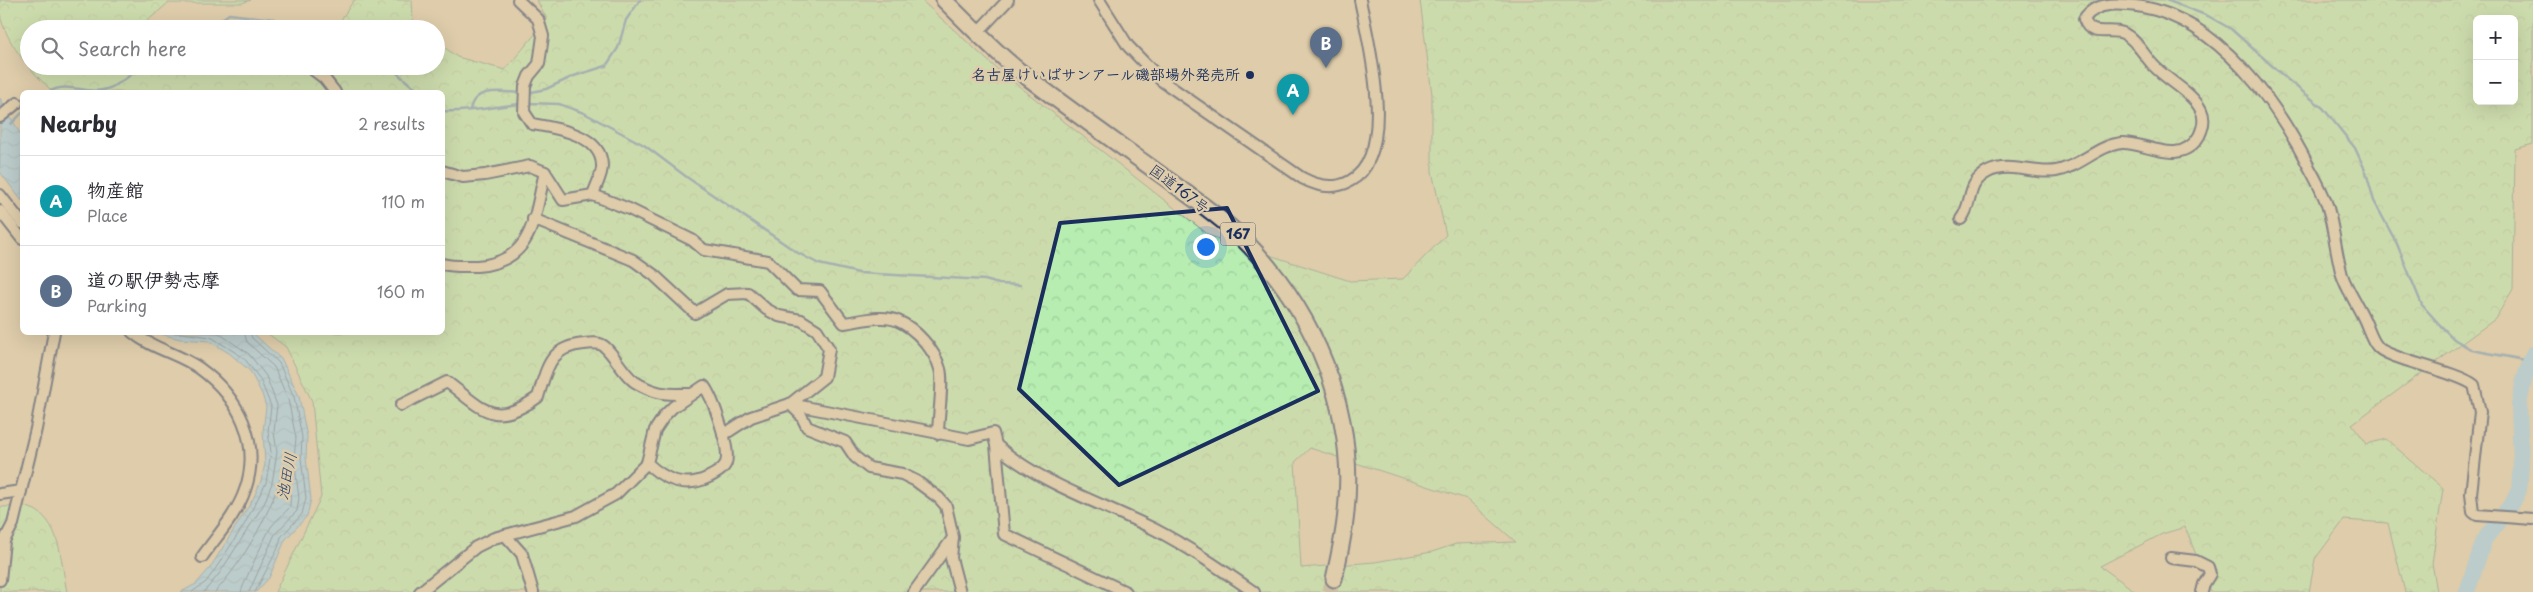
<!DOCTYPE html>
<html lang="en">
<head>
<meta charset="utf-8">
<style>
	body { margin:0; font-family:"Playpen Sans","Klee One",sans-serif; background:#f2f2f3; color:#2b2b33 }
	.controls { position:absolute; right:15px; top:15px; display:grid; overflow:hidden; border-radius:8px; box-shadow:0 5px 20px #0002 }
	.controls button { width:45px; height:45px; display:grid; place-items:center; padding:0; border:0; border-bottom:1px solid #e1e1e2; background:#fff; color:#2b2b33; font:25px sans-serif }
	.you { position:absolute; left:1205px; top:246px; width:18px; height:18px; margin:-12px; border:4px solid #fff; border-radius:50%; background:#1a73e8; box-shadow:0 0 0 8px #1a73e833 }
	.badge { display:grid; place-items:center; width:32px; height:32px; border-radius:50%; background:#ea580c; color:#fff; font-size:16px; font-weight:700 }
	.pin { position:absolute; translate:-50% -41px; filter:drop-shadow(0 1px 2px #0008) }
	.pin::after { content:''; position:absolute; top:26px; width:18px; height:15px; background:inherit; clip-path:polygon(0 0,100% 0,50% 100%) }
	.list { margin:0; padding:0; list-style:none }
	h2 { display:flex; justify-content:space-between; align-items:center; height:65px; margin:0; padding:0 20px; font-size:21px }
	h2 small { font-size:16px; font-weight:400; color:#7c7c81 }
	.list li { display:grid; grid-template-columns:32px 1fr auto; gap:15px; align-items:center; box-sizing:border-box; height:90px; padding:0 20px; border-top:1px solid #e1e1e2 }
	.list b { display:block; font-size:19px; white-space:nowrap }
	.list p { margin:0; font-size:16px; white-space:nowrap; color:#7c7c81 }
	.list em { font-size:16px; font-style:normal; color:#7c7c81 }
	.icon { flex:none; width:28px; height:28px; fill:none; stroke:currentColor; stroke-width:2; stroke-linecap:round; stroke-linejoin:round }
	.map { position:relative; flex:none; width:2533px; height:592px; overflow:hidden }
	.search { position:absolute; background:#fff; box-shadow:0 5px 20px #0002; left:20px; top:20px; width:425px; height:55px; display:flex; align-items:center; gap:12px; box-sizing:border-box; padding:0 18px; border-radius:28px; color:#7c7c81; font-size:19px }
	.panel { position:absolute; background:#fff; box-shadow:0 5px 20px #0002; left:20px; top:90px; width:425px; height:245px; border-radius:8px }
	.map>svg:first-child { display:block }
</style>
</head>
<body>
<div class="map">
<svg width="2533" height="592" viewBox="0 0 2533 592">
	<defs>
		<pattern id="forest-crowns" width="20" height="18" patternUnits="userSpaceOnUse" patternTransform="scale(1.25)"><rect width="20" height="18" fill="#b7edb0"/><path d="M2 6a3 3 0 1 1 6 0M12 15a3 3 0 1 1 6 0" fill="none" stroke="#9dcc9a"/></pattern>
		<pattern id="water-waves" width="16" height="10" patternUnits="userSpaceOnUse" patternTransform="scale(1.25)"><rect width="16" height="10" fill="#92cdf2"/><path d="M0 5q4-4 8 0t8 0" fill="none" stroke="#7db0d2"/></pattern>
	</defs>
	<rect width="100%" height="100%" fill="#deccaa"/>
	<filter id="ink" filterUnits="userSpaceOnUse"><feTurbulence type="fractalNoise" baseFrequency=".02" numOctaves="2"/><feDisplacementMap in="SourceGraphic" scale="10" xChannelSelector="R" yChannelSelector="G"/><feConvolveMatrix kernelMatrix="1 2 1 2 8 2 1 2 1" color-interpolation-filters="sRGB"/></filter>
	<g filter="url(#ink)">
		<g fill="url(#forest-crowns)" stroke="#698e87" fill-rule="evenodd">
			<path d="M0 0H251L242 3H168L138 29H29V66H436V41L457 57 505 70 547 20 537 0H921L997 69 1210 236 1350 281 1403 279 1446 235 1432 171V94L1420 0H2533V144L2515 149 2513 289 2495 319 2352 424 2367 444 2386 439 2443 488 2432 563 2437 592H2405L2388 523 2344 520 2315 559 2309 592H2211L2185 527 2162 534 2100 566 2136 592H275L321 497 312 401 286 347 267 333 442 332V92H53C32 72 10 48 1 19 0 14 0 6 0 0ZM2477 19H2514V101H2477ZM1310 448 1467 499 1516 542 1456 544 1432 552 1375 562 1301 568 1295 462Z"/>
			<polygon points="354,0 412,0 413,23 420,29 335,29"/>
			<path d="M0 507C11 507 25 505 35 510 62 525 61 566 67 592H0Z"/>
		</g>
		<g fill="url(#water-waves)" stroke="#628eb7">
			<polygon points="0,98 22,137 22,201 0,172"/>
			<polygon points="157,333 253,333 282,360 299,396 307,437 306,458 311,499 307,516 285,540 269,578 256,592 181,592 196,584 210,568 253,499 261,481 265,464 263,431 266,407 262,394 250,371 229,353 209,341 180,339"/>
		</g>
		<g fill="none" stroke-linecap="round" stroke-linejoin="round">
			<g stroke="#4b6e99" stroke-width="1">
				<polyline points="174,332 211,337 244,358 260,379 271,406 268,432 271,452 266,483 244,525 214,571 206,582 192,592"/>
				<polyline points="244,332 247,342 274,367 288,399 296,438 294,459 299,498 297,511 275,534 249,592"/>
				<polyline points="250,332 252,338 279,363 294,397 302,437 301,458 306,498 302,514 281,537 278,548 255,592"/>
				<polyline points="204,592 219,574 264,504 272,483 277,452 274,432 277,405 266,376 249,354 217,332"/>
				<path d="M215 592C243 562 275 507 283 467L286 465 291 481 290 507C284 514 277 519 271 527 267 533 242 586 241 592"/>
			</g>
			<g stroke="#628eb7" stroke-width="2.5">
				<polyline points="2166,0 2208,16 2231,29 2288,80 2323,108 2355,148 2366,172 2374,201 2397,244 2422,305 2440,325 2454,339 2472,350 2530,361"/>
				<polyline points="207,29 229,14 274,19 292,29"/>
				<polyline points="389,66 419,92"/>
				<path d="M49 92C68 80 87 96 107 89 119 85 132 73 144 66"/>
				<polyline points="527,93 546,89 574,76 606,66 618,48 626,20 640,0"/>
				<polyline points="527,103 559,104 584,113 644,145 688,178 798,253 819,264 859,273 985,280 999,284 1020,285"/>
				<path d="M470 110C474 86 503 92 521 93"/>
				<path d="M442 111C469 113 495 106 522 104"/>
				<polyline points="11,124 22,113"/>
			</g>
			<polyline stroke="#92cdf2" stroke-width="16" points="2467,592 2484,540 2513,502 2519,490 2521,465 2519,405 2524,380 2533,354"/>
			<polyline stroke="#b7ad9b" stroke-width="15" stroke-dasharray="15 8" stroke-linecap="butt" points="1329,592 1334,579"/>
			<g stroke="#1b2f5e" stroke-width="14">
				<g id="minor">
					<path d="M518 0 538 19 543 36 539 64 529 76 525 86 524 112 532 124C555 128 601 134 602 165 603 174 595 187 593 195"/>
					<path d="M1099 0 1128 46 1162 81 1302 178C1317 186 1334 190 1350 181 1398 155 1369 44 1360 0"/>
					<polyline points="275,29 275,26"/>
					<polyline points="977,33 1008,0"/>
					<polyline points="308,66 324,78 335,92"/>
					<polyline points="0,117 17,103"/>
					<path d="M442 171 463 177 485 175 530 166 545 172 563 200 593 195 629 209 692 240 704 250 768 261 797 290 820 291 844 323C860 321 883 314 898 321 915 328 935 350 940 369 944 382 938 418 938 434"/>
					<polyline points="0,195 22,223"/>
					<polyline points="0,211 22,239"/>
					<polyline points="533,219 633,260 654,275 695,313 727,294 748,293 766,309 779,316 801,320 817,330 829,349 824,377 790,404 751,417 723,435"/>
					<path d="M1961 219C1974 202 1965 184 1988 172 2008 161 2035 175 2056 171 2080 167 2098 145 2122 143 2146 142 2180 168 2199 136 2203 128 2205 118 2201 110 2192 92 2168 81 2154 66 2144 56 2137 40 2123 33 2108 27 2091 39 2084 19 2096 0 2123 4 2143 7 2219 21 2277 103 2309 167 2316 180 2324 194 2328 208 2334 230 2336 253 2342 275 2347 290 2357 304 2364 319 2368 327 2371 339 2377 346 2385 359 2454 370 2474 385L2480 412 2471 494 2473 512 2477 515 2533 519"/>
					<path d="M442 264C454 267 466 266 477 266 534 262 534 217 545 172"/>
					<path d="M132 332C152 349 178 353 199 368 238 396 262 442 245 490 237 514 217 536 202 557"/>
					<polyline points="790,404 969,439 993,433 996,445 1004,534 1126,592"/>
					<polyline points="790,404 801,415 807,427 845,442 855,457 869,468 902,474 916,481 939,498 946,506 953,537 951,558 960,592"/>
					<path d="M401 405 447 382C483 409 494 429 538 397 547 368 549 347 584 344 591 343 600 342 605 347 616 357 623 374 635 382 656 395 667 394 690 394"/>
					<path d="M996 445C1040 484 1102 503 1154 529 1189 547 1222 570 1254 592"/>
					<polyline points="0,494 21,491"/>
					<polyline points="505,535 522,554 533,592"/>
					<polyline points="2171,558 2196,561 2208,567 2210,574 2204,584 2202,592"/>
					<polyline points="0,580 4,541 13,524 36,429 54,332"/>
					<path d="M420 592 476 547 494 538 576 516 616 494 647 463 655 430 665 415 673 407 704 386C713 398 731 449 726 463 723 470 715 474 709 477 685 489 665 480 647 463"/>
					<polyline points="914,592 953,538"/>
				</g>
			</g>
			<g stroke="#1b2f5e" stroke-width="19">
				<path id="highway" d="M944 0C968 24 992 49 1018 70 1068 109 1120 145 1171 182 1195 200 1221 217 1242 238 1314 309 1357 411 1346 512 1344 535 1339 557 1334 579"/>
			</g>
			<use href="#minor" stroke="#deccaa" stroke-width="10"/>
			<use href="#highway" stroke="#deccaa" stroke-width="15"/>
		</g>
	</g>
	<path d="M0 0H2533V592H0ZM1227 208 1318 391 1119 485 1019 389 1060 223Z" fill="#deccaa" fill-opacity=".55" fill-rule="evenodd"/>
	<path fill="none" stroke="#1b2f5e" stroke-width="4" stroke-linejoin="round" d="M1227 208 1318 391 1119 485 1019 389 1060 223Z"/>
	<circle fill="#1b2f5e" stroke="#deccaa" stroke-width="2" cx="1250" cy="75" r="5"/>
	<g text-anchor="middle" stroke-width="5" stroke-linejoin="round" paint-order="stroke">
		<rect fill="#deccaa" stroke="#565e75" stroke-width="1" x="1220.5" y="222.5" width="35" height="23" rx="4"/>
		<g font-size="14" font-weight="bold" fill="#1b2f5e">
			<text x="1238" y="239">167</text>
		</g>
		<g font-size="15" font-weight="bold" fill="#1b2f5e" stroke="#deccaa" text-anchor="end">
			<text x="1240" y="80">名古屋けいばサンアール磯部場外発売所</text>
		</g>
		<g font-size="15" fill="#1b2f5e" stroke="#deccaa">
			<text transform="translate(1179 189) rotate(37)" y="5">国道167号</text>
		</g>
		<g font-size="16" font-style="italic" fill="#273f6d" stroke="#deccaa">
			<text transform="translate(286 476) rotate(-79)" y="6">池田川</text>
		</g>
	</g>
</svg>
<div class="controls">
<button>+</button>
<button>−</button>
</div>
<div class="you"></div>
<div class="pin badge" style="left:1293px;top:115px;background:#0f9aa8">A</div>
<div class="pin badge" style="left:1326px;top:68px;background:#5c6f8a">B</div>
<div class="search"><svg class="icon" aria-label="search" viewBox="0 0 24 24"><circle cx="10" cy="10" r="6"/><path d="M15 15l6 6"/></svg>Search here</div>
<section class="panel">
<h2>Nearby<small>2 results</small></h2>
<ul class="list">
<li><span class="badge" style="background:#0f9aa8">A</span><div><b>物産館</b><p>Place</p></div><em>110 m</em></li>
<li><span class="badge" style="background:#5c6f8a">B</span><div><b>道の駅伊勢志摩</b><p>Parking</p></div><em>160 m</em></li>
</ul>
</section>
</div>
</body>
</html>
